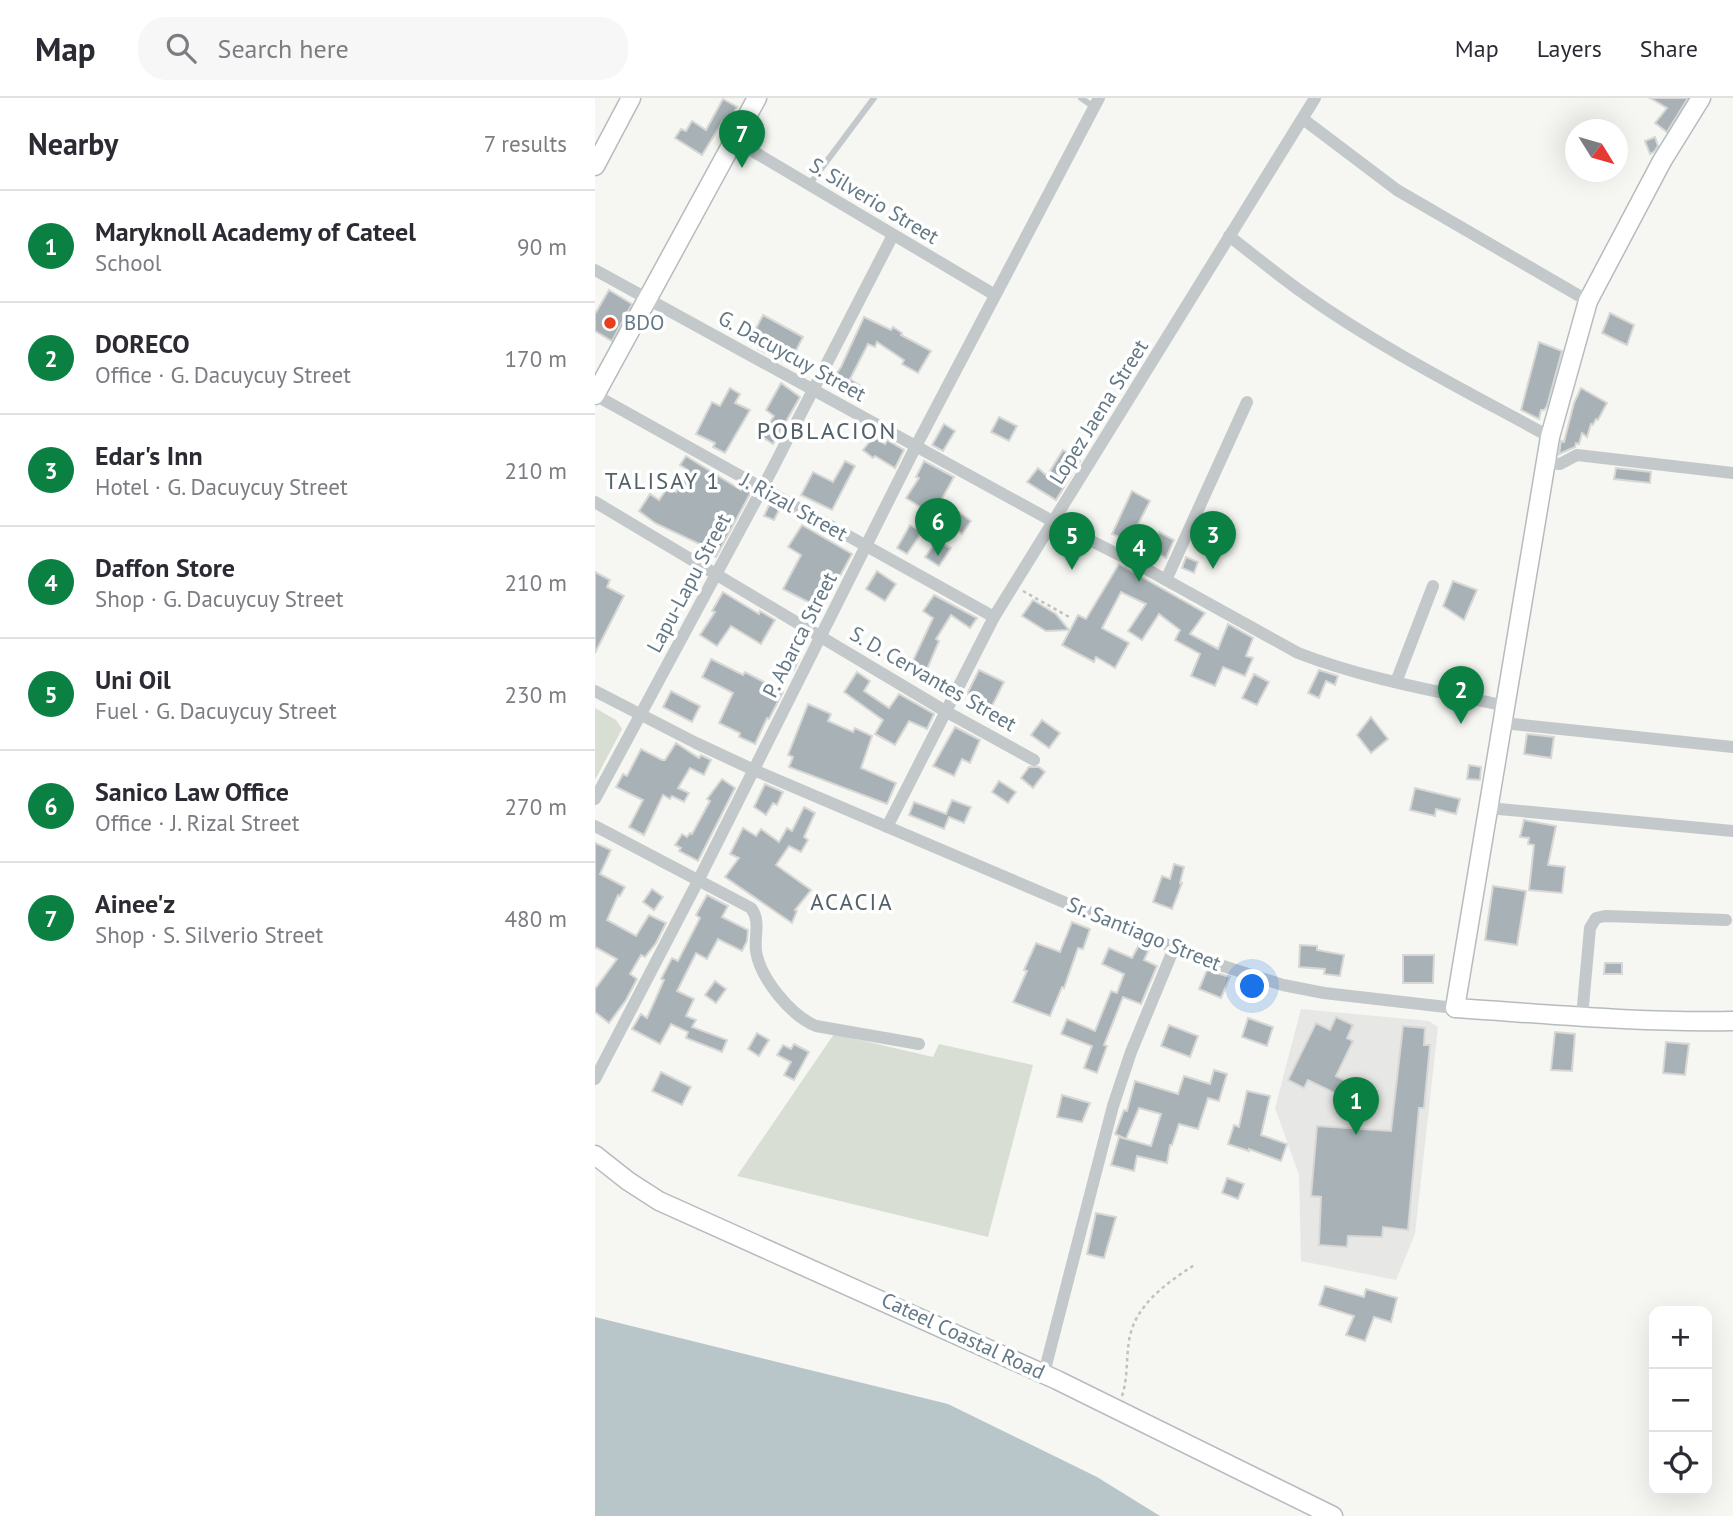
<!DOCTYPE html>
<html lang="en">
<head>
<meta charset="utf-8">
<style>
	body { margin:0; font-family:"PT Sans",sans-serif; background:#f7f7f7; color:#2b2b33 }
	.controls { position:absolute; right:21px; bottom:21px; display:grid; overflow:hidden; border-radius:14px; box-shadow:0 7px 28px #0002 }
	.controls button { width:63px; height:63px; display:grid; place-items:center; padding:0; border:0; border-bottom:2px solid #e1e1e2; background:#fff; color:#2b2b33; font:35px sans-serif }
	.compass { position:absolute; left:970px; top:21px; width:63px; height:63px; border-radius:50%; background:#fff; box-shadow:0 7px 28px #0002; rotate:127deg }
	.you { position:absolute; left:658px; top:889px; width:24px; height:24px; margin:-18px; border:5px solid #fff; border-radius:50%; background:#1a73e8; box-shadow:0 0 0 10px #1a73e833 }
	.badge { display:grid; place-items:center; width:46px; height:46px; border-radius:50%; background:#0b8043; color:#fff; font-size:23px; font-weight:700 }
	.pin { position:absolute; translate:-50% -58px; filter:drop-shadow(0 2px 4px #0008) }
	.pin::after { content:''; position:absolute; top:37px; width:24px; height:21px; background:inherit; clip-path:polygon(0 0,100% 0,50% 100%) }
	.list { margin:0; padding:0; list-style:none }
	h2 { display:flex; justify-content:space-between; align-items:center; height:91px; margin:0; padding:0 28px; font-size:30px }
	h2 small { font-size:23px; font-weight:400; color:#7c7c81 }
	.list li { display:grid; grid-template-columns:46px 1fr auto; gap:21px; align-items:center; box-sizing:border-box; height:112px; padding:0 28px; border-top:2px solid #e1e1e2 }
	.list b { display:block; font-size:26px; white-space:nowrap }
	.list p { margin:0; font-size:23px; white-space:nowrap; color:#7c7c81 }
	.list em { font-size:23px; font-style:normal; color:#7c7c81 }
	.icon { flex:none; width:38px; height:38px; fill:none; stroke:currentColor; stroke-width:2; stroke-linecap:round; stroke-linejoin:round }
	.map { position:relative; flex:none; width:1138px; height:1418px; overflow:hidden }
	header { display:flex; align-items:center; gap:42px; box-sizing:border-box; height:98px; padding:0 35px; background:#fff; border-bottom:2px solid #e1e1e2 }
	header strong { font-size:33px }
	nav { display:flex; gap:38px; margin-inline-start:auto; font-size:24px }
	.search { width:490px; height:63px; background:#f7f7f7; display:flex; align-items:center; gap:18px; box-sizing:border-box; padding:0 24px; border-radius:28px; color:#7c7c81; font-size:26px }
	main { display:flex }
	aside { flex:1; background:#fff }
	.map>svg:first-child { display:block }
</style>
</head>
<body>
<header>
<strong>Map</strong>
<div class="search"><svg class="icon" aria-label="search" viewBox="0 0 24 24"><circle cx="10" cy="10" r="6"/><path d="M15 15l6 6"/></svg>Search here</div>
<nav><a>Map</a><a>Layers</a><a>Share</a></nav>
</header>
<main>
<aside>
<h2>Nearby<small>7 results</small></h2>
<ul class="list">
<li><span class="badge">1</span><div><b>Maryknoll Academy of Cateel</b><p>School</p></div><em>90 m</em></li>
<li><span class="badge">2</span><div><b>DORECO</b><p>Office · G. Dacuycuy Street</p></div><em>170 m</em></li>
<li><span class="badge">3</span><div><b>Edar's Inn</b><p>Hotel · G. Dacuycuy Street</p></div><em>210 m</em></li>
<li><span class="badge">4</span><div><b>Daffon Store</b><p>Shop · G. Dacuycuy Street</p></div><em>210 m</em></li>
<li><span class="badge">5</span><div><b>Uni Oil</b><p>Fuel · G. Dacuycuy Street</p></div><em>230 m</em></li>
<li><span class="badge">6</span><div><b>Sanico Law Office</b><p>Office · J. Rizal Street</p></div><em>270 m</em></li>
<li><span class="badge">7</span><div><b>Ainee'z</b><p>Shop · S. Silverio Street</p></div><em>480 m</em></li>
</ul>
</aside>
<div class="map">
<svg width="1138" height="1418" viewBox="0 0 1138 1418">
	<rect width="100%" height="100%" fill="#f6f6f2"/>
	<polygon fill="#e7e7e6" points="706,911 834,923 843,929 820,1136 801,1182 706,1163 704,1077 680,1010"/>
	<g fill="#d8ded3">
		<polygon points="0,610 21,622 27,631 0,682"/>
		<polygon points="239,936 338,959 344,946 438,967 393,1139 142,1078"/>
	</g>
	<polygon fill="#b8c6c9" points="0,1219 353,1306 502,1379 565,1418 0,1418"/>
	<g fill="#a8b2b6" stroke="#d7d7d5" stroke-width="2">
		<polygon points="1055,0 1093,0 1072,34 1060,25 1072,10"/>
		<polygon points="128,1 142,9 133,25 128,23 107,57 80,40 86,31 91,33 97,23 111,32"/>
		<polygon points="1060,39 1063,48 1059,54 1055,56 1050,43"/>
		<polygon points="14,192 37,206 17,243 0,233 0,216"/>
		<polygon points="1015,215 1039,227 1032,247 1007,235"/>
		<polygon points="168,217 208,239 194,266 163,251 165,247 155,242"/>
		<polygon points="269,219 296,232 298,229 307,235 306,237 336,253 323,275 307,266 309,262 282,244 280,249 273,246 255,281 266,288 257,301 234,286 246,269"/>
		<polygon points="944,244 967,253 952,308 949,312 946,312 944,321 926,312"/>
		<polygon points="186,285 205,299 178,346 166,338 179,318 171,312"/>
		<polygon points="135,290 145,296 140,305 155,312 130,355 118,349 120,345 101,336 117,304 125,308"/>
		<polygon points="986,290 1012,305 1003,322 1001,321 998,327 996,326 992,339 987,335 984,346 981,345 980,349 964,356 966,343 969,344 979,305"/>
		<polygon points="404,319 422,328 414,343 396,334"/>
		<polygon points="349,326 360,333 348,353 337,347"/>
		<polygon points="279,338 290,346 292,342 309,352 300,370 280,358 278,360 268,352"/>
		<polygon points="468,352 485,363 461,402 432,384 443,370 452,378"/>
		<polygon points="91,358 146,392 147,389 156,394 121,459 111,454 113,450 60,425 44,413 55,396 64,402 73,389 81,394 93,372 85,367"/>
		<polygon points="250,363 260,368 237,412 206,397 218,374 238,384"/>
		<polygon points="329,363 359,379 338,417 311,400 324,380 321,379"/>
		<polygon points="1021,370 1056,374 1055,385 1019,381"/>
		<polygon points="537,393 555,403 542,428 562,438 564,434 579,442 571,460 539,441 537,445 517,436"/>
		<polygon points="175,405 185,410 179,422 169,418"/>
		<polygon points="364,414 376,423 367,436 353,427"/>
		<polygon points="207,427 257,456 227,511 188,491 206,457 193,449"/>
		<polygon points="315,427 327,434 312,456 302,450"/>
		<polygon points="342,443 356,450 344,468 330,459"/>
		<polygon points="591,459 603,464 599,475 587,470"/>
		<polygon points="524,466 610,515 595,536 623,551 633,526 658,540 651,558 658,560 650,578 628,569 620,588 596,578 605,556 580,542 585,532 564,516 547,542 533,533 551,506 526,494 507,530 534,545 520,570 501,559 499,564 467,547 483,517 491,521"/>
		<polygon points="282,473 301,486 290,503 271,491"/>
		<polygon points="0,474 15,482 12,489 29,498 0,555"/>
		<polygon points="858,483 882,492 869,522 848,508"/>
		<polygon points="128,494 164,516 165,513 180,522 166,546 136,528 122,548 105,537 120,514 117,513"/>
		<polygon points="339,497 382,520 375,530 356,517 341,541 344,543 330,576 315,569 338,520 328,513"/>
		<polygon points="438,502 461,516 474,532 451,533 427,518"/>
		<polygon points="196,556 204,561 199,572 190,566"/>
		<polygon points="116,561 148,577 150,574 188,594 174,621 172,620 160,646 144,639 145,635 124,625 138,595 107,579"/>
		<polygon points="384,572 409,584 397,608 372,596"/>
		<polygon points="724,572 743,578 740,587 731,583 724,600 713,595"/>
		<polygon points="262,574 275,583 269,593 294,610 304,596 339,616 332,631 314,623 300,647 280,636 288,622 249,594"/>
		<polygon points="659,576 674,584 662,607 647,600"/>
		<polygon points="76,593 105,608 97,624 68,609"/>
		<polygon points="213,606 236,616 233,623 258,634 260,630 277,638 266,670 301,685 292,706 194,669 198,659 193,657"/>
		<polygon points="776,619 793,641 776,655 762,637"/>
		<polygon points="447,622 465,635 454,650 436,637"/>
		<polygon points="360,629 385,642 375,665 367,661 359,678 338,668"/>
		<polygon points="932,636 959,639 956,660 929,656"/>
		<polygon points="81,645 104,660 106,657 116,662 109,677 95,670 83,690 94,695 89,704 77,698 75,701 68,697 49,737 34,729 48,702 21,689 28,676 32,678 46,651 67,662 70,662"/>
		<polygon points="874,667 886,669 885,682 872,681"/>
		<polygon points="434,669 444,669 450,674 438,690 426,680"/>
		<polygon points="127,681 140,690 103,763 84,753 86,750 80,747 87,736 92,739 95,735 97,736 115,703 112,701"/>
		<polygon points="404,683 421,694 413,705 397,694"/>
		<polygon points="170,686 188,694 182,707 178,705 171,717 159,709"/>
		<polygon points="820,690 865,701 861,716 841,711 840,718 815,712"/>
		<polygon points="357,702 376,709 369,725 354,719 349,731 314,717 319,704 351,716"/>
		<polygon points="209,709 220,715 209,739 213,742 206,754 194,748 181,767 216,792 200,812 202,813 197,825 130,779 144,760 135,756 148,730 161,738 166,731 184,744 192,730 197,733"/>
		<polygon points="929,722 961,728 953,767 970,769 967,795 934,792 939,747 933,746 934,740 925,739"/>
		<polygon points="0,745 16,752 5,776 30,789 25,798 23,797 12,822 41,838 54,817 71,825 61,845 50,859 46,857 35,876 42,881 31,902 14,925 0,914 0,891 22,861 0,849"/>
		<polygon points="579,766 589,769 585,785 587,785 577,811 558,804 567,778 575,781"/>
		<polygon points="898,788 931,793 922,847 890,842"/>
		<polygon points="57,791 68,799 59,812 48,804"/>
		<polygon points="112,797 133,808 127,819 153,832 152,843 147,853 123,841 112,861 101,855 82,893 99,901 91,918 101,922 97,929 132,942 127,954 91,940 93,934 76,926 65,946 37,931 46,916 52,920 69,882 66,881 77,860 83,863 105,820 101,817"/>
		<polygon points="477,824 495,831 488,851 483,850 469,890 467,889 455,918 418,904 432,873 429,872 441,845 465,854"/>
		<polygon points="545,845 555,849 549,862 562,868 546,906 528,899 509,947 512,948 502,975 489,970 497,948 466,936 472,921 500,933 516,893 522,895 529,876 507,866 514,850 537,860"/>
		<polygon points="705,847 722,848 722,852 749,857 745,878 729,876 730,871 704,869"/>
		<polygon points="808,857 839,857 838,885 808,885"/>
		<polygon points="1010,865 1027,865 1027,876 1009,876"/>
		<polygon points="612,872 635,879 626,900 604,891"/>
		<polygon points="120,883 131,891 121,905 110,897"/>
		<polygon points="741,919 758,927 752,940 758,943 741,978 751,983 744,997 713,982 709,990 693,982 721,925 735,932"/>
		<polygon points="653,920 678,929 672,948 647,939"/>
		<polygon points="574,927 603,938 595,959 566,948"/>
		<polygon points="808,928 830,930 829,947 835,947 829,1010 824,1010 813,1132 788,1129 787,1139 753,1138 752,1149 724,1147 726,1099 716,1098 722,1028 796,1033"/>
		<polygon points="960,934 980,936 977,973 956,972"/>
		<polygon points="162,935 174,942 164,958 153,951"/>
		<polygon points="1071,944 1094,946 1090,977 1068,975"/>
		<polygon points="199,946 214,954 199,982 189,977 196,964 182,957 188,947 196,951"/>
		<polygon points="619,972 632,976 624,1003 613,1000 603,1031 584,1026 577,1047 575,1047 572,1065 542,1058 539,1073 516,1067 524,1039 556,1048 566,1016 544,1010 531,1041 520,1036 529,1012 532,1013 540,983 583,996 589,978 615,986"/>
		<polygon points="66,974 96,989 87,1007 57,993"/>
		<polygon points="652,993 675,998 666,1037 692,1046 686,1063 654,1051 654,1053 633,1046 639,1027 644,1029"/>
		<polygon points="467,997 495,1005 487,1024 462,1019"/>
		<polygon points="632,1080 649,1086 643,1101 627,1095"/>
		<polygon points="501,1115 521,1119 509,1160 492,1156"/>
		<polygon points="730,1188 769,1199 771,1191 802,1200 796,1224 779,1219 770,1243 751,1237 759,1218 724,1207"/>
	</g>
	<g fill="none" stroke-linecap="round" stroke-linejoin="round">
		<g stroke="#b5bcbf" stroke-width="21">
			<g id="secondary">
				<path d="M1106 0 1067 63 993 203 955 339 860 910C953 916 1045 925 1138 923"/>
				<polyline points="0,68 36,0"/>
				<polyline points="0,297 162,0"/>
				<polyline points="0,1057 33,1083 64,1103 462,1282 738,1418"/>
			</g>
		</g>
		<g stroke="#bfc1c3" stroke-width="2.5" stroke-dasharray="3.5 3.5" stroke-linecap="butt">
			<polyline points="428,493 476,520"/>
			<path d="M527 1298C533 1280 531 1261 534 1243 539 1207 573 1184 601 1166"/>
		</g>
		<g stroke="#c3c8ca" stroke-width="6">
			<polyline points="486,0 499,9"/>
			<polyline points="214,87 279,0"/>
		</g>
		<g stroke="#c3c8ca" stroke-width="12">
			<polyline points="708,21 802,92 993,203"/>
			<polyline points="139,42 400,197"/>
			<path d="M634 138C660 158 684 178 711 197 787 251 873 294 955 339"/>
			<path d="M0 172 459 424 544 467 703 555C770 581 841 593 911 608"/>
			<polyline points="0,297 399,519"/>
			<polyline points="951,365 965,366 982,357 1138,375"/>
			<polyline points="0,404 350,613 439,662"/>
			<polyline points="571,482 652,304"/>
			<polyline points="801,584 838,488"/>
			<polyline points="0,593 101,645 159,672 471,805 609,862 688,887 729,895 860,910"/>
			<polyline points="908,625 1138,649"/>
			<polyline points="0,701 167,391 298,137"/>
			<polyline points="893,710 1138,733"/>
			<path d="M0 728 156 810C166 823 159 838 161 853 165 880 196 918 221 928L324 946"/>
			<polyline points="292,729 399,519 720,0"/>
			<polyline points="987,919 995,830 1001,820 1010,818 1131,822"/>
			<polyline points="0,981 103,783 321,348 504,0"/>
			<polyline points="449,1275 518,1008 536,954 579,850"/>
		</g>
		<use href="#secondary" stroke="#fff" stroke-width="18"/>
	</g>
	<circle fill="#ea3d1e" stroke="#fff" stroke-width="2.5" cx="15" cy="225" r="7"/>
	<g text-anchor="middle" stroke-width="7" stroke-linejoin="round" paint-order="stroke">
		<g font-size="21" fill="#647985" stroke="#fff">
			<text transform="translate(279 103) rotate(31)" y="7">S. Silverio Street</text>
			<text transform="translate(197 258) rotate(29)" y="7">G. Dacuycuy Street</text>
			<text transform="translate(504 314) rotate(-58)" y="7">Lopez Jaena Street</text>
			<text transform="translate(199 409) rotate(29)" y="7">J. Rizal Street</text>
			<text transform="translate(94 485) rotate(-62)" y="7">Lapu-Lapu Street</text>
			<text transform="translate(205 537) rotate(-63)" y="7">P. Abarca Street</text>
			<text transform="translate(338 581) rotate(30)" y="7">S. D. Cervantes Street</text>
			<text transform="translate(549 836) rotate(22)" y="7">Sr. Santiago Street</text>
			<text transform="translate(368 1238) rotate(25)" y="7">Cateel Coastal Road</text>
		</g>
		<g font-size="21" fill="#647985" stroke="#fff" text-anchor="start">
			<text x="29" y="232">BDO</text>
		</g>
		<g font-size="23" letter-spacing="2" fill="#526169" stroke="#fff">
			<text x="68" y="391">TALISAY 1</text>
			<text x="257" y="812">ACACIA</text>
		</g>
		<g font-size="24" letter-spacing="2" fill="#526169" stroke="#fff">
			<text x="232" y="341">POBLACION</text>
		</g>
	</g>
</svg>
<div class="controls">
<button>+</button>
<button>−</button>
<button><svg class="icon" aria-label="locate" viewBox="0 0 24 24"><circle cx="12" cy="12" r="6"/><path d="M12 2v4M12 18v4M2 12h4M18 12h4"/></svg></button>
</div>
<svg class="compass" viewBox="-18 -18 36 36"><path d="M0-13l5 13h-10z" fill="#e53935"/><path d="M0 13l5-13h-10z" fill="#7c7c81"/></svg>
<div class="you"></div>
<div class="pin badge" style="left:761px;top:1037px">1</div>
<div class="pin badge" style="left:866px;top:626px">2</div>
<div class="pin badge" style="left:618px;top:471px">3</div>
<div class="pin badge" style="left:544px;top:484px">4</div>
<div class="pin badge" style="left:477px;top:472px">5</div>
<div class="pin badge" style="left:343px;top:458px">6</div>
<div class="pin badge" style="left:147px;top:70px">7</div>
</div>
</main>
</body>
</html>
